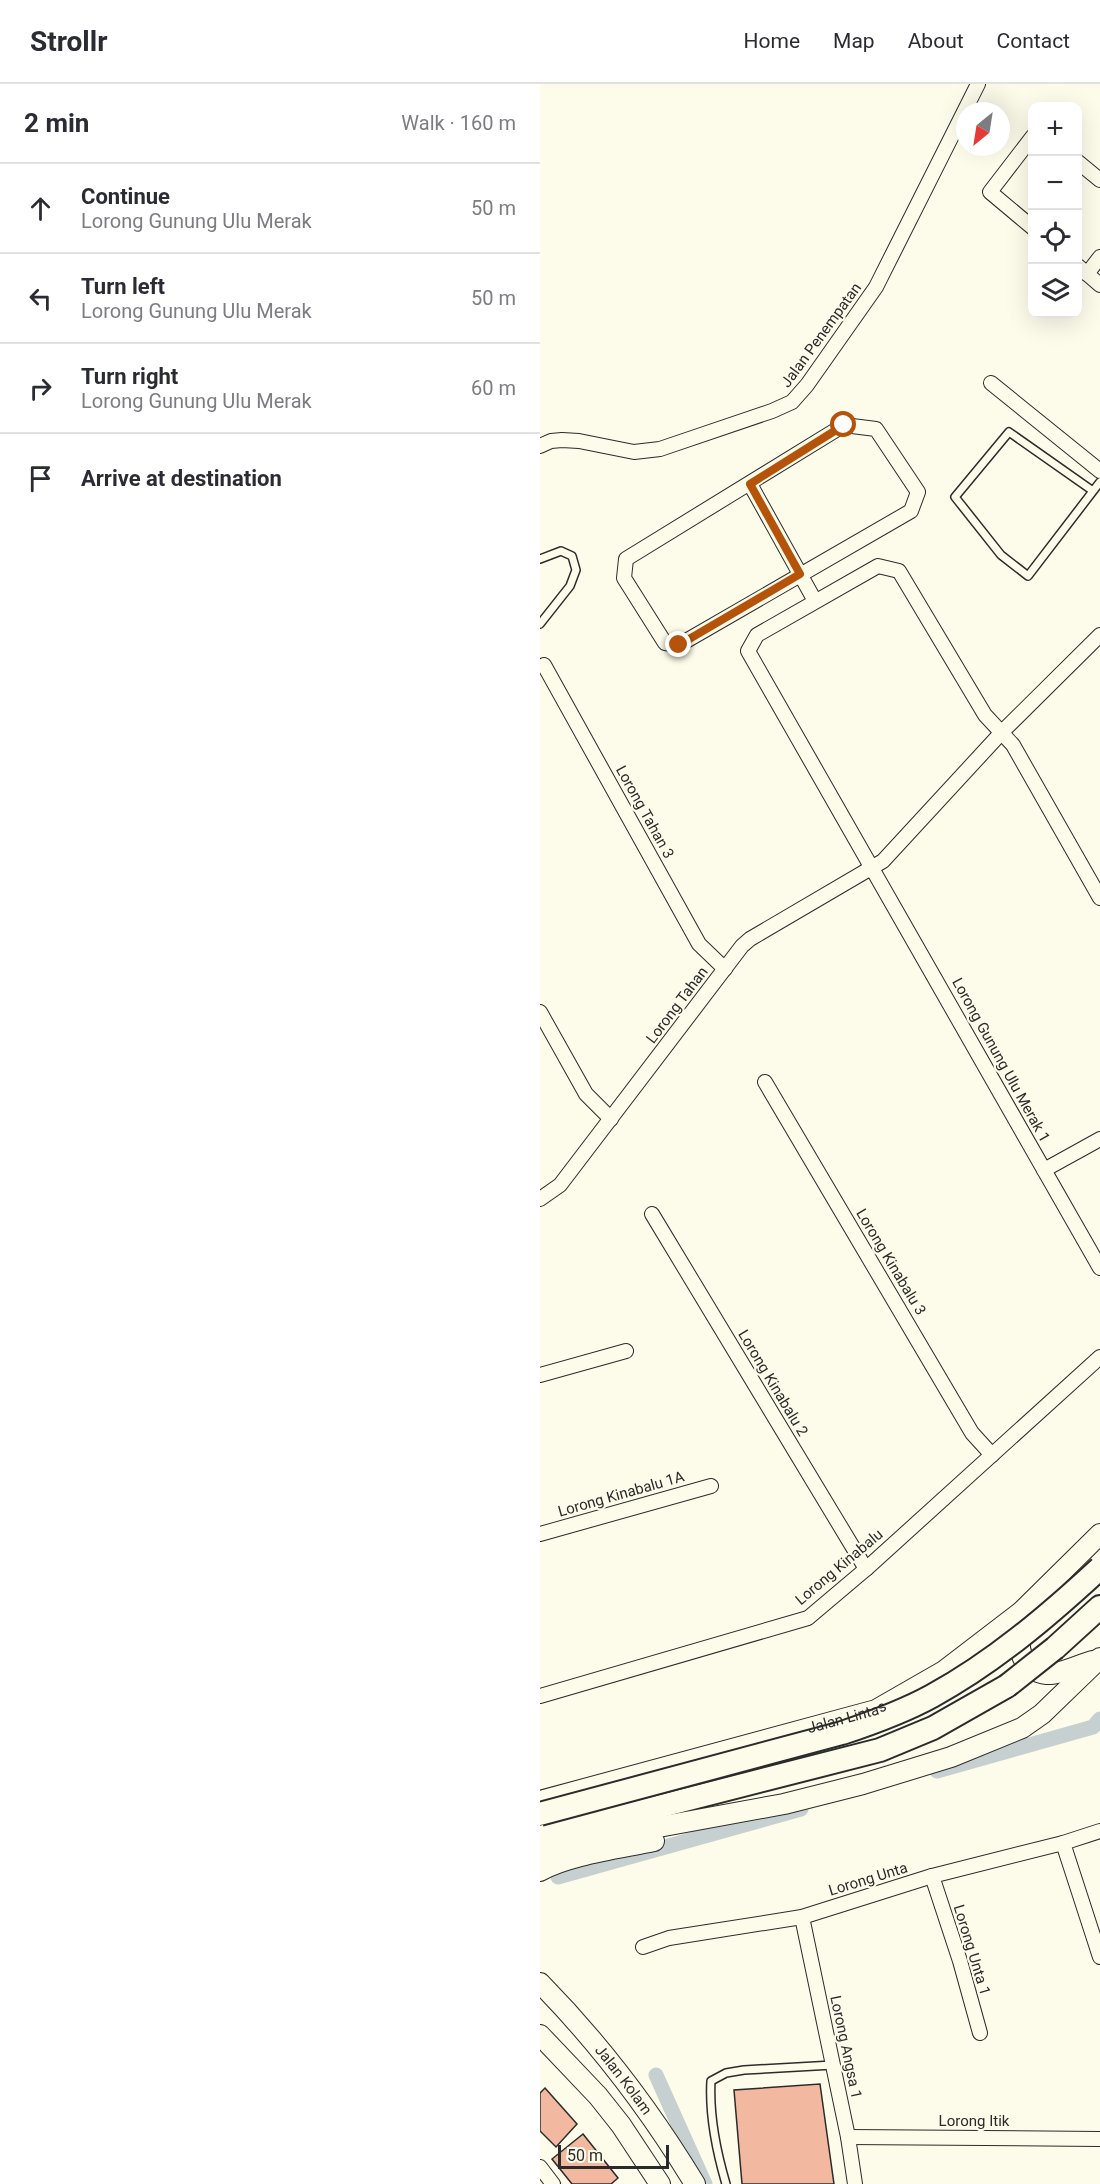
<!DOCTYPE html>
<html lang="en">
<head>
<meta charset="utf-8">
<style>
	body { margin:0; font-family:Roboto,sans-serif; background:#f7f7f7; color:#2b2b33 }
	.controls { position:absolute; right:18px; top:18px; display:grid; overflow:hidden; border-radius:12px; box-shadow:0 6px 24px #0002 }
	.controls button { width:54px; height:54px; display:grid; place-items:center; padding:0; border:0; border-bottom:2px solid #e1e1e2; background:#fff; color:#2b2b33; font:30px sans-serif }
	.compass { position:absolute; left:416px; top:18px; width:54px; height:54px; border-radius:50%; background:#fff; box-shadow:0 6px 24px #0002; rotate:210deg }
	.scale { position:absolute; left:18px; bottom:15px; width:111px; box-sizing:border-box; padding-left:6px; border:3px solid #2b2b2b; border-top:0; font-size:16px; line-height:21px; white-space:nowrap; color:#2b2b2b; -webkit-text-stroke:4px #fdfbea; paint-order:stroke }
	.stop { position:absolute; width:18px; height:18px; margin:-14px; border:4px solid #b45309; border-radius:50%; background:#fff }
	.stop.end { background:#b45309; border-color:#fff; box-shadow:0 2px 6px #0008 }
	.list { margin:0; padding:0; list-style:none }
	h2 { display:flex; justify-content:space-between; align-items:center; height:78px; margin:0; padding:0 24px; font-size:26px }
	h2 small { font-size:20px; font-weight:400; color:#7c7c81 }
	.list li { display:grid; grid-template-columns:39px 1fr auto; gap:18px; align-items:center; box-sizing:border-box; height:90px; padding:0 24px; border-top:2px solid #e1e1e2 }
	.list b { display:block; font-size:22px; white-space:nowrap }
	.list p { margin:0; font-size:20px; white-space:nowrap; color:#7c7c81 }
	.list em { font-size:20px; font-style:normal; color:#7c7c81 }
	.icon { flex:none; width:33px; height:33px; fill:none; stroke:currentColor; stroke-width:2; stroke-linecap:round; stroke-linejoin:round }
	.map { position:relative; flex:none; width:560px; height:2100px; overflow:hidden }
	header { display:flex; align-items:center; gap:36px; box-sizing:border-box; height:84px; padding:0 30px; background:#fff; border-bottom:2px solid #e1e1e2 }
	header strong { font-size:28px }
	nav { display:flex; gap:33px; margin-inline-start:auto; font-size:21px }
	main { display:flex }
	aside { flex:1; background:#fff }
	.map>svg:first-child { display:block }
</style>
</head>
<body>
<header>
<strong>Strollr</strong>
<nav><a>Home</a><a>Map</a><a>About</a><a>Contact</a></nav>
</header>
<main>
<aside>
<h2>2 min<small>Walk · 160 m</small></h2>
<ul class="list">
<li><svg class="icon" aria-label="ahead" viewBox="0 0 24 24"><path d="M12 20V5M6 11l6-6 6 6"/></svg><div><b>Continue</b><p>Lorong Gunung Ulu Merak</p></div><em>50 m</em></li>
<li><svg class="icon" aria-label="left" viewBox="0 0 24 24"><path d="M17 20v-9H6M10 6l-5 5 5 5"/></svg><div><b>Turn left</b><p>Lorong Gunung Ulu Merak</p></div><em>50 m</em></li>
<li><svg class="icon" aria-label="right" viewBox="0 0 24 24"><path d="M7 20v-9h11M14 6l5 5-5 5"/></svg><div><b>Turn right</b><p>Lorong Gunung Ulu Merak</p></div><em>60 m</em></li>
<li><svg class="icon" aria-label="arrive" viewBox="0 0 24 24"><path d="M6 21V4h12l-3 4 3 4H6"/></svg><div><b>Arrive at destination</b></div></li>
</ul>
</aside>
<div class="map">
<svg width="560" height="2100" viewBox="0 0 560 2100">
	<rect width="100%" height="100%" fill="#fdfbea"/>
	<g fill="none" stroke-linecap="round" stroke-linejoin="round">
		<g stroke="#c7d0d0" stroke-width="15">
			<polyline points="397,1687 553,1643 560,1635"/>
			<polyline points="18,1793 261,1725"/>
			<polyline points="116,1991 165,2100"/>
		</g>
	</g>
	<g fill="#f2b8a0" stroke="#2b2b2b" stroke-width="1.5">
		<polygon points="280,2000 294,2100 202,2100 194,2006"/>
		<polygon points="5,2004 37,2040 16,2063 0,2047 0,2009"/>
		<polygon points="43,2050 78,2094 71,2100 32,2100 12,2075"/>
	</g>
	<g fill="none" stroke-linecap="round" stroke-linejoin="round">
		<g stroke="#2b2b2b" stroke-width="10">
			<g id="service">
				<polyline points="553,407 469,348 415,413 461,471 488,492 560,398"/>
				<polyline points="0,475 21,467 32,472 36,486 30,502 0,540"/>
				<path d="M186 2100C176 2066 169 2032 171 1997L186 1989 204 1986 293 1981"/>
			</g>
		</g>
		<g stroke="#2b2b2b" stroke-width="16">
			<g id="minor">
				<polyline points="493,52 450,108 493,144"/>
				<polyline points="538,78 560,96"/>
				<polyline points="538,182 560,201"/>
				<polyline points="547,190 560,173"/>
				<polyline points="451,299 560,387"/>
				<polygon points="304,341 336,345 378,408 371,427 139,561 125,559 84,494 86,475"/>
				<polyline points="0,362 11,357 22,356 39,357 94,368 120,365 232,327 252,318 267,301 336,203 438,0"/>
				<polyline points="210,400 275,517"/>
				<polyline points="4,581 159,860 185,885"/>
				<polyline points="560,814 473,661 445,631 359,487 338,482 217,551 208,567 560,1184"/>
				<polyline points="0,928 46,1010 71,1035"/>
				<polyline points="225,998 432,1349 452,1371"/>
				<polyline points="504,1086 560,1055"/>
				<polyline points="0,1115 20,1101 202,862 210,855 343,777 462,648 560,551"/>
				<polyline points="112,1130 326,1485"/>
				<polyline points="0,1291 86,1267"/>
				<polyline points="0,1450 171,1402"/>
				<polyline points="0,1612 268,1534 326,1485 560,1273"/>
				<polyline points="523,1759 560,1873"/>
				<polyline points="392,1792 420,1877 440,1949"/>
				<polyline points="262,1833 308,2053 315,2100"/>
				<polyline points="103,1863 129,1854 262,1833 392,1792 523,1759 560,1747"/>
				<polyline points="308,2053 560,2055"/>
				<polyline points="0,2083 13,2100"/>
			</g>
		</g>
		<g stroke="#2b2b2b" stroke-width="22">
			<g id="secondary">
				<path d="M482 1543C476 1563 481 1587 507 1590 518 1591 541 1580 553 1577"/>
				<path id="s1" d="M0 1717 336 1626 404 1587 481 1528 560 1450"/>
				<polyline points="0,1771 75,1751 244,1720 323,1700 411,1673 482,1644 502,1630 560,1574"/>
				<path d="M0 1787C27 1771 82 1764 114 1757"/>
				<path id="s2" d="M0 1899C61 1961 110 2026 155 2100"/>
				<polyline points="0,1951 58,2012 81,2041 120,2100"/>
			</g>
		</g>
		<g stroke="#2b2b2b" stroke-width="26">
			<g id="trunk">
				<polyline points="515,1564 560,1523"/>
				<polyline points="0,1753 340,1666 393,1644 467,1602"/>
			</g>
		</g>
		<use href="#service" stroke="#fdfbea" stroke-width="7"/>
		<use href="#minor" stroke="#fdfbea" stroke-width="14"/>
		<use href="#secondary" stroke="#fdfbea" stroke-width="20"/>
		<use href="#trunk" stroke="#fdfbea" stroke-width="22"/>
		<g stroke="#2b2b2b" stroke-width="26" stroke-linecap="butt">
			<g id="trunk-bridge">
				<polyline points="467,1602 515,1564"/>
				<path d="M0 1730 302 1649C332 1639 363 1628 392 1612 454 1578 508 1532 560 1484"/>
			</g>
		</g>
		<use href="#trunk-bridge" stroke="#fdfbea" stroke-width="22"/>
	</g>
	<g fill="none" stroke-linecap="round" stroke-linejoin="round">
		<polyline stroke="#b45309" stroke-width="8" points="139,561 260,490 210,400 304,341"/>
	</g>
	<g text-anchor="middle" stroke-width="4.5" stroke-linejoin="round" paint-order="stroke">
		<g font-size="15" fill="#2b2b2b" stroke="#fdfbea">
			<text transform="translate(281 251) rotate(-54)" y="5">Jalan Penempatan</text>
			<text transform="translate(105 728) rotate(61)" y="5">Lorong Tahan 3</text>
			<text transform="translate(137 921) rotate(-53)" y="5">Lorong Tahan</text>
			<text transform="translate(461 976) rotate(61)" y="5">Lorong Gunung Ulu Merak 1</text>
			<text transform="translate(351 1178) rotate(59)" y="5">Lorong Kinabalu 3</text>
			<text transform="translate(233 1299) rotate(59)" y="5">Lorong Kinabalu 2</text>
			<text transform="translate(81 1410) rotate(-16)" y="5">Lorong Kinabalu 1A</text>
			<text transform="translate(299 1483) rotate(-40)" y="5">Lorong Kinabalu</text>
			<text dy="5" stroke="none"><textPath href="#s1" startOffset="318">Jalan Lintas</textPath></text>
			<text transform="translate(328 1795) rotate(-17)" y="5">Lorong Unta</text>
			<text transform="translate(432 1866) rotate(73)" y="5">Lorong Unta 1</text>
			<text transform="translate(306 1963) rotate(78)" y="5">Lorong Angsa 1</text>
			<text dy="5" stroke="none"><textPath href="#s2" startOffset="128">Jalan Kolam</textPath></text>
			<text x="434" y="2042">Lorong Itik</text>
		</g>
	</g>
</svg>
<div class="controls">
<button>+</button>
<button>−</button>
<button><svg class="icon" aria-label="locate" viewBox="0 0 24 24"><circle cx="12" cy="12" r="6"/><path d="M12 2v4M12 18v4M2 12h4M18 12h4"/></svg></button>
<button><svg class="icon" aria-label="layers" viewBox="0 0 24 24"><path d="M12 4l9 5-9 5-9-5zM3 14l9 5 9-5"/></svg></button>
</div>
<svg class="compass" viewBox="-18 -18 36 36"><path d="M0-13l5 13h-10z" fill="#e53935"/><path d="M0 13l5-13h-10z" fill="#7c7c81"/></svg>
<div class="scale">50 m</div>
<div class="stop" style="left:304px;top:341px"></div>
<div class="stop end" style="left:139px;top:561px"></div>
</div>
</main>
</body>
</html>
